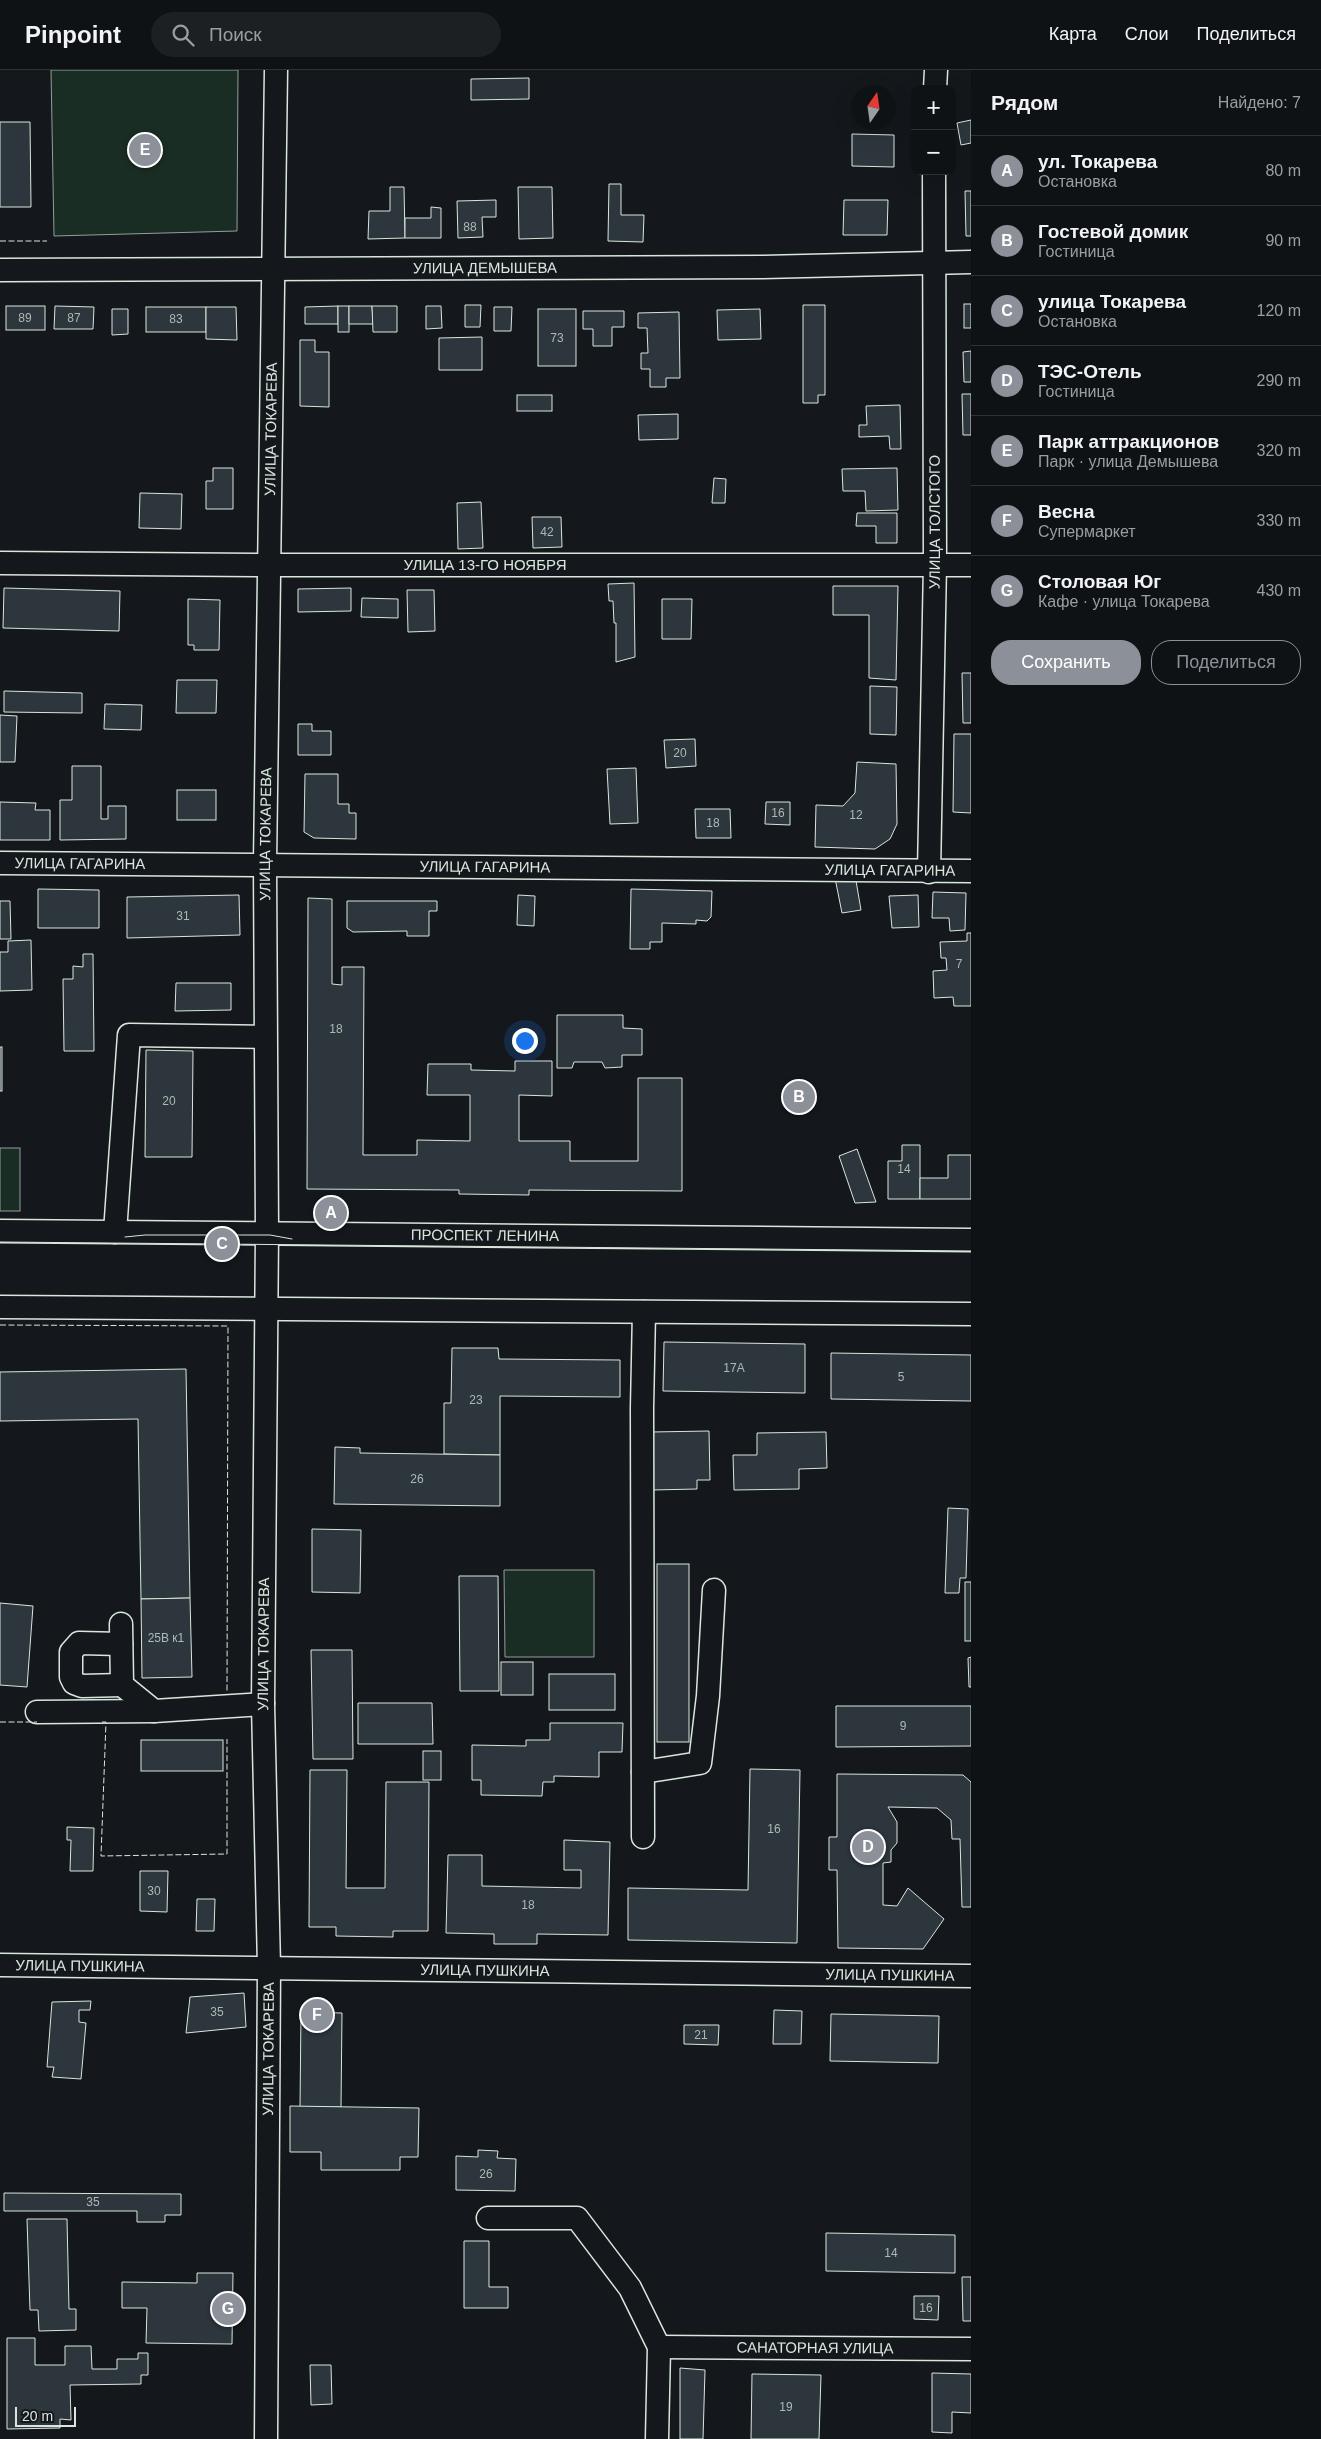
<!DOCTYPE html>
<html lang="ru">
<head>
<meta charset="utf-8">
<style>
	body { margin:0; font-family:Helvetica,sans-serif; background:#1d2022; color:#f1f3f6 }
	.controls { position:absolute; right:15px; top:15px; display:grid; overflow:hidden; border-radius:10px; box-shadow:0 5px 20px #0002 }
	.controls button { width:45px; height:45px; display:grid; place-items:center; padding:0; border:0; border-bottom:1px solid #2f3234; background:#0f1215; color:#f1f3f6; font:25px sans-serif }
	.compass { position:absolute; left:851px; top:15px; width:45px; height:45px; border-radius:50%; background:#0f1215; box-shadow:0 5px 20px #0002; rotate:13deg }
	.scale { position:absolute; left:15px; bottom:12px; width:61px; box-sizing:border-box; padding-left:5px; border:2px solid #d8e6dc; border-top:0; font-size:14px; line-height:18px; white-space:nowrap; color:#d8e6dc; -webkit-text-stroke:4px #14181c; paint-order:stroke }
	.you { position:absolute; left:524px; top:970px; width:18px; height:18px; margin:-12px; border:4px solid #fff; border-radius:50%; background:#1a73e8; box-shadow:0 0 0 8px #1a73e833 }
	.badge { display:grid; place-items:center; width:32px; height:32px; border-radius:50%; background:#8c9099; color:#fff; font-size:16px; font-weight:700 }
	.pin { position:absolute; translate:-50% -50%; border:2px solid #fff; box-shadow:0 1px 5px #0006 }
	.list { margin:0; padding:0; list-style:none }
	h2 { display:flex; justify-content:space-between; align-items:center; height:65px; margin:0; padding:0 20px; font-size:21px }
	h2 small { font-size:16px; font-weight:400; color:#9b9ea0 }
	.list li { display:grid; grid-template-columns:32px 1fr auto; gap:15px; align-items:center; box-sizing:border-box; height:70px; padding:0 20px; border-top:1px solid #2f3234 }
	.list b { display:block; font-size:19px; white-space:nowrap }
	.list p { margin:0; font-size:16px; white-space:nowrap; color:#9b9ea0 }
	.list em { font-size:16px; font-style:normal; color:#9b9ea0 }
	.actions { display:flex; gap:10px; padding:15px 20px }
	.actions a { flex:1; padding:11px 0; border:1px solid #8c9099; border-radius:20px; text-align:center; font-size:18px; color:#8c9099 }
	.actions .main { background:#8c9099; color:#fff }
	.icon { flex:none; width:28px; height:28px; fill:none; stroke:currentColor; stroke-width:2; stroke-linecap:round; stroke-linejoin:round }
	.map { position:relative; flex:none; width:971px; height:2369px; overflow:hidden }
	header { display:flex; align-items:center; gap:30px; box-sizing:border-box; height:70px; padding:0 25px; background:#0f1215; border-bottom:1px solid #2f3234 }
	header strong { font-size:24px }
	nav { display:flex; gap:28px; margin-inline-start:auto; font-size:18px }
	.search { width:350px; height:45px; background:#1d2022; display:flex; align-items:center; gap:12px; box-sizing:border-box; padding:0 18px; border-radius:28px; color:#9b9ea0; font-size:19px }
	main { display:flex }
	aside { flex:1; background:#0f1215 }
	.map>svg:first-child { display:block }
</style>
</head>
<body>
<header>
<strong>Pinpoint</strong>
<div class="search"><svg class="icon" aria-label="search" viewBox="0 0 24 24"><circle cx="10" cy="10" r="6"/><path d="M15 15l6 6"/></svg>Поиск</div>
<nav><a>Карта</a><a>Слои</a><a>Поделиться</a></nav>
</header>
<main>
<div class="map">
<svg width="971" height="2369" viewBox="0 0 971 2369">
	<rect width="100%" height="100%" fill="#14181c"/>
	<g fill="#1a2d24" stroke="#939e99">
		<polygon points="51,0 238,0 237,161 54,166"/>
		<rect x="0" y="1078" width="20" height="63"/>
		<polygon points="504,1500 594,1500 594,1587 505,1587"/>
	</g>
	<g fill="#2c363c" stroke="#d8e6dc">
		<polygon points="529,8 529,29 471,30 471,9"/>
		<polygon points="971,50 971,73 961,75 957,53"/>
		<polygon points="0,52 30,52 31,137 0,137"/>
		<polygon points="852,64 894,65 894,97 852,96"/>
		<polygon points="609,114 621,114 621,145 644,145 643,172 608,171"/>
		<polygon points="390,117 404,117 405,168 368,169 369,141 390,141"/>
		<polygon points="518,117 552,117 553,168 519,169"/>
		<polygon points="965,121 971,121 971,166 966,166"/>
		<polygon points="496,130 496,147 482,147 483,167 458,168 457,131"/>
		<polygon points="844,130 888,130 887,165 843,165"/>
		<polygon points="431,137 441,138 441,168 405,168 405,148 431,148"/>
		<rect x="964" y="234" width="7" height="24"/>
		<polygon points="465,235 481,235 480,257 465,257"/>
		<polygon points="803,235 825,235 825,325 818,325 818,333 803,333"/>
		<rect x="6" y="236" width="39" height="24"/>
		<polygon points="55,236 94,237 93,259 54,259"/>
		<polygon points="338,236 338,254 305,254 305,237"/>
		<rect x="338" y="236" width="11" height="26"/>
		<polygon points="349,236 372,236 373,254 349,254"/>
		<polygon points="372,236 397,236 397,262 373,262"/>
		<polygon points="426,236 441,236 442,258 426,259"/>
		<rect x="146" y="237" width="60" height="25"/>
		<polygon points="206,237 236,237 237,270 206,269"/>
		<polygon points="494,237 512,237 511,261 494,261"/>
		<polygon points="112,239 128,239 128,264 112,265"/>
		<rect x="538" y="239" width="38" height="57"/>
		<polygon points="760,239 761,269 718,270 717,240"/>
		<polygon points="583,241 624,241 624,257 612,257 612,276 593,276 593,259 583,259"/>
		<polygon points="679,242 680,308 666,308 666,317 650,317 650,299 641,299 641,283 648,283 647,258 638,258 638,243"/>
		<polygon points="482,267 482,300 439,300 439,268"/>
		<polygon points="300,270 315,270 315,282 329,282 329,337 300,336"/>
		<polygon points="971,281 971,312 964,312 963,282"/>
		<polygon points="962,324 971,324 971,365 963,365"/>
		<rect x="517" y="325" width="35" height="16"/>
		<polygon points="900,335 901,379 890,379 889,366 859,367 859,355 867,355 866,336"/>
		<polygon points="678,344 678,369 639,370 638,345"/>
		<polygon points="213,398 233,398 233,439 206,439 206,411 213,411"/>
		<polygon points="897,398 898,440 866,441 865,421 843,421 842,399"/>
		<polygon points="714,408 726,409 725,433 712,433"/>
		<polygon points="140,423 182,424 181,459 139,458"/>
		<polygon points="481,432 483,478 458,479 457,433"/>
		<polygon points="857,443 897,443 897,473 876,473 876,456 856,456"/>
		<polygon points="532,447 561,447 562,477 533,478"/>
		<polygon points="634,513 635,587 616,592 616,553 614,553 613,531 609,531 608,514"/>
		<polygon points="833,516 898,516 896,610 869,608 869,545 833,545"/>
		<polygon points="4,518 120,521 119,561 3,558"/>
		<polygon points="351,518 351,541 298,542 298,519"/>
		<polygon points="407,520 434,520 435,561 408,562"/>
		<polygon points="362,528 398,529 398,548 361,547"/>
		<polygon points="188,529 220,530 219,580 194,580 194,575 188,575"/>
		<polygon points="662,529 692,529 691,569 662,569"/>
		<polygon points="962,603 971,603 971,653 963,653"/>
		<polygon points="177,610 217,610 216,643 176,643"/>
		<polygon points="870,616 897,617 896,665 870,664"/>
		<polygon points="4,621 82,623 82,643 4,642"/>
		<polygon points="105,634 142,635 141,660 104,659"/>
		<polygon points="0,645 17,646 15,692 0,692"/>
		<polygon points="298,654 312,654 312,661 331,661 331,685 298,685"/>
		<polygon points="954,664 971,664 971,743 953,742"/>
		<polygon points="695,669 696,696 666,698 664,670"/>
		<polygon points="857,692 896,694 897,754 890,769 875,779 815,777 816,735 843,736 855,723"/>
		<polygon points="72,696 101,696 101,749 108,749 108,736 126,736 126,769 60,770 60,730 72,730"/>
		<polygon points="636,698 638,753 610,754 607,699"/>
		<polygon points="305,704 338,704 338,734 349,734 349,743 356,743 356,769 314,768 304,762"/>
		<rect x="177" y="720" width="39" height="30"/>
		<polygon points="0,732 36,733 35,740 50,740 50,770 0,770"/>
		<polygon points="766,732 790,732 790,755 765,754"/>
		<polygon points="695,739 730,739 731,768 696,768"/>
		<polygon points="855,805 861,840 842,843 835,808"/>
		<polygon points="38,819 99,820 99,858 38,858"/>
		<polygon points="631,819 712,821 711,847 707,851 696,850 696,854 662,853 662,872 650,872 650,879 630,879"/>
		<polygon points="933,822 966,823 965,860 950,861 949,848 932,848"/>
		<polygon points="239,825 240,865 127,868 127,827"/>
		<polygon points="518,825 535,826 534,856 517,855"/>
		<polygon points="918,825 919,857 892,858 889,826"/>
		<polygon points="308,828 332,829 332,914 342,915 342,897 364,897 363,1085 417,1085 417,1070 470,1071 470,1025 427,1025 428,994 471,994 471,1000 515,1001 515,991 552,991 552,1026 519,1025 519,1071 570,1071 570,1091 638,1091 638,1008 682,1008 682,1121 529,1120 529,1125 459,1124 459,1120 307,1119"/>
		<polygon points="0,831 10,831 11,869 0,869"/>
		<polygon points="347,831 437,831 437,841 429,841 429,866 407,866 407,861 353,862 347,858"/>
		<polygon points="967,863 971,863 971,936 954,936 953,927 934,928 933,901 947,900 946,888 941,888 940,872 967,871"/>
		<polygon points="31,870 32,920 0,921 0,882 8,882 8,871"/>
		<polygon points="83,884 93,884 94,981 64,981 63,909 73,909 73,896 83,897"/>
		<polygon points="176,913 231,913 231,940 175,941"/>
		<polygon points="557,945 623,945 623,958 642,959 642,985 622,985 622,997 605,998 602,992 574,992 572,998 557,998"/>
		<rect x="0" y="977" width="2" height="44"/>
		<polygon points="146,980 193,981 192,1087 145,1087"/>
		<polygon points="902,1075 920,1075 920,1129 888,1129 888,1091 902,1091"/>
		<polygon points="857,1079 876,1132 855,1133 839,1086"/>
		<polygon points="948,1085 971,1085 971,1129 920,1129 920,1108 948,1108"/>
		<polygon points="664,1272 805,1274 805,1323 663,1321"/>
		<polygon points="452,1278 498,1278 499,1289 620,1290 620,1327 500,1326 500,1385 444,1384 444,1333 451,1333"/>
		<polygon points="831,1283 971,1285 971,1331 831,1329"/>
		<polygon points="186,1299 190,1528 141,1529 138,1349 0,1351 0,1302"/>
		<polygon points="709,1361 710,1410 697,1410 697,1419 652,1420 651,1362"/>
		<polygon points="826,1362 827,1398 799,1399 799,1419 734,1420 733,1385 757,1385 757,1363"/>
		<polygon points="335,1377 360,1378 360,1383 500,1385 500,1436 334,1434"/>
		<polygon points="948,1438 968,1439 966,1508 960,1508 959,1523 945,1523"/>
		<polygon points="312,1459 361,1460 360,1523 312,1522"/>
		<rect x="657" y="1494" width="32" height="178"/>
		<polygon points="459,1506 498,1506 499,1621 460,1621"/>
		<rect x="965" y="1512" width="6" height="59"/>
		<polygon points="190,1528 192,1607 142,1608 141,1529"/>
		<polygon points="0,1533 33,1536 27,1617 0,1615"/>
		<polygon points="311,1580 352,1580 353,1689 313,1689"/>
		<polygon points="971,1587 971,1617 969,1617 968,1588"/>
		<rect x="501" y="1592" width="32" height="33"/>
		<rect x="549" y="1604" width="66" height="36"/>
		<polygon points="358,1633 432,1633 433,1674 358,1674"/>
		<polygon points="836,1636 971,1636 971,1676 836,1677"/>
		<polygon points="550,1653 623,1653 622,1682 599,1682 599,1707 554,1706 554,1712 543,1712 542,1726 481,1725 481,1710 472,1710 472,1675 526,1676 526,1670 550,1670"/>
		<rect x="141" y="1670" width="82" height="31"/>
		<rect x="423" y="1681" width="18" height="29"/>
		<polygon points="750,1699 800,1700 797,1873 628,1870 628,1818 748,1820"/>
		<polygon points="310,1700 347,1700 346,1818 385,1818 386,1712 429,1712 428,1861 393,1861 393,1867 336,1866 336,1857 309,1857"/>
		<polygon points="837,1704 963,1705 971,1712 971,1837 962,1837 960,1769 952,1769 951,1750 937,1738 888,1737 897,1752 897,1773 891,1780 891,1792 883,1793 883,1835 897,1836 908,1818 944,1849 923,1879 838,1878 837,1800 829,1800 829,1767 837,1767"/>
		<polygon points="67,1757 94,1758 93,1801 70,1801 71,1770 67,1770"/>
		<polygon points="564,1770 610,1772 608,1865 537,1864 537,1874 494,1874 494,1864 446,1863 448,1785 482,1785 482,1816 581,1818 581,1800 564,1800"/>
		<polygon points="140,1801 168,1801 167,1842 140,1841"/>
		<polygon points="197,1829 215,1829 214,1861 196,1861"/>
		<polygon points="244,1923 246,1957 186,1963 190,1927"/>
		<polygon points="91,1931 90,1940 79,1940 79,1952 86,1953 81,2009 52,2007 54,1997 47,1997 52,1932"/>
		<polygon points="774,1940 802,1941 801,1974 773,1974"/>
		<polygon points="301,1942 342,1943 341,2037 300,2037"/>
		<polygon points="831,1944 939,1946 938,1993 830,1991"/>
		<polygon points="684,1955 719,1955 718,1975 684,1974"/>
		<polygon points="290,2036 419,2038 418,2087 400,2087 400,2100 321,2100 321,2082 290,2082"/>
		<polygon points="478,2080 498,2081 497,2088 516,2089 515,2121 456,2120 456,2086 478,2087"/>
		<polygon points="4,2123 181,2124 181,2145 165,2145 165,2152 137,2152 137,2141 4,2141"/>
		<polygon points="27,2149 67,2149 69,2239 76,2239 76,2260 39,2261 38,2240 30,2240"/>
		<polygon points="826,2163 955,2165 955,2203 826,2201"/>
		<polygon points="464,2171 489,2171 489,2217 508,2217 508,2238 464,2238"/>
		<polygon points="197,2203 233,2203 232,2274 146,2273 147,2238 122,2238 122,2212 197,2213"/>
		<polygon points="962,2207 971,2207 971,2251 963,2251"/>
		<polygon points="914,2226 939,2226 938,2250 914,2249"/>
		<polygon points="7,2268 35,2268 35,2295 65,2295 65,2276 91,2276 92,2299 117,2299 117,2289 138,2289 138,2283 148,2283 148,2305 141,2305 141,2314 70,2315 71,2350 60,2349 60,2358 7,2359"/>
		<polygon points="310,2295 331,2295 332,2334 311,2335"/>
		<polygon points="680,2298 705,2300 703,2369 680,2369"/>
		<polygon points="932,2303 971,2304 971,2343 952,2342 952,2363 932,2362"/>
		<polygon points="752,2304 821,2305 819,2369 751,2369"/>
	</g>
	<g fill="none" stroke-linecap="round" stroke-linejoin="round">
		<g stroke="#d8e6dc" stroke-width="25">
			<g id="minor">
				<polyline points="935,19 936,0"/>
				<path id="s1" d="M0 200 763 197 971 192"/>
				<path id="s2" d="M0 493 269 495H971"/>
				<path id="s3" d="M0 793 971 801"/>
				<path id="s4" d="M929 802 935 494 934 101"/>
				<path id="s5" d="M0 1161 971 1170"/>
				<polyline points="115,1162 129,965 265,967"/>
				<polyline points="0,1237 971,1244"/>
				<polyline points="121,1554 122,1615 154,1641 263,1634"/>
				<polyline points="121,1574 79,1573 71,1582 71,1607 74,1613 82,1616 122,1615"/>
				<polyline points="37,1642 154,1641"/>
				<polyline points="643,1702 700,1693 708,1626 714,1520"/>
				<polyline points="643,1767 642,1338 644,1242"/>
				<path id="s6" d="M0 1895 971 1906"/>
				<polyline points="488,2148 577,2148 630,2218 659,2277 657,2369"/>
				<path id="s7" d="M659 2277 971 2279"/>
				<path id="s8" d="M266 2369 269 1897 263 1634 267 1162 265 794 276 0"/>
			</g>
		</g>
		<use href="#minor" stroke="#14181c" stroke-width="22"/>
		<g stroke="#d8e6dc" stroke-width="1">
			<polyline points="125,1167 145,1165 270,1165 292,1169"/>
			<polyline points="0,1172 971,1181"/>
		</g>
		<g stroke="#d8e6dc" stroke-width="1" stroke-dasharray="6 2.5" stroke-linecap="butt">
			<polyline points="0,171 47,171"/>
			<polyline points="0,1255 228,1256 227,1622"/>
			<polyline points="0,1652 37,1652"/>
			<polyline points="102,1652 106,1652 101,1786 227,1784 227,1669"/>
		</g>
	</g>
	<g text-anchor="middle" stroke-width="4" stroke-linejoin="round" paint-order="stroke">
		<g font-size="12" fill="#adbab4">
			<text x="470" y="161">88</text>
			<text x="25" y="252">89</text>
			<text x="74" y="252">87</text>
			<text x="176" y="253">83</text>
			<text x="557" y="272">73</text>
			<text x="547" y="466">42</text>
			<text x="680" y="687">20</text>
			<text x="778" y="747">16</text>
			<text x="856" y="749">12</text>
			<text x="713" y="757">18</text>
			<text x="183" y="850">31</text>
			<text x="959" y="898">7</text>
			<text x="336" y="963">18</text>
			<text x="169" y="1035">20</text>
			<text x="904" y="1103">14</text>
			<text x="734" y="1302">17А</text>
			<text x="901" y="1311">5</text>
			<text x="476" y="1334">23</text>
			<text x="417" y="1413">26</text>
			<text x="166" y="1572">25В к1</text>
			<text x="903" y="1660">9</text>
			<text x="774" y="1763">16</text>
			<text x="154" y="1825">30</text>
			<text x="528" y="1839">18</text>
			<text x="217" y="1946">35</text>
			<text x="701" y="1969">21</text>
			<text x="486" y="2108">26</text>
			<text x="93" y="2136">35</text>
			<text x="891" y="2187">14</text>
			<text x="926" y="2242">16</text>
			<text x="786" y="2341">19</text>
		</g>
		<g font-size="15" fill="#d8e6dc" stroke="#14181c">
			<text dy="5" stroke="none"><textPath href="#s1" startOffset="485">УЛИЦА ДЕМЫШЕВА</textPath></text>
			<text dy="5" stroke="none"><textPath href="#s8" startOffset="2010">УЛИЦА ТОКАРЕВА</textPath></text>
			<text dy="5" stroke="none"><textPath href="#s4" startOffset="350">УЛИЦА ТОЛСТОГО</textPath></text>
			<text dy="5" stroke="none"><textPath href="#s2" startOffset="485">УЛИЦА 13-ГО НОЯБРЯ</textPath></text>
			<text dy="5" stroke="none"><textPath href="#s8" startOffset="1605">УЛИЦА ТОКАРЕВА</textPath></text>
			<text dy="5" stroke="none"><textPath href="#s3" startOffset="80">УЛИЦА ГАГАРИНА</textPath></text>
			<text dy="5" stroke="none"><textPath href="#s3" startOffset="485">УЛИЦА ГАГАРИНА</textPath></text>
			<text dy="5" stroke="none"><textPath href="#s3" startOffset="890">УЛИЦА ГАГАРИНА</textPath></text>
			<text dy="5" stroke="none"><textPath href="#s5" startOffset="485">ПРОСПЕКТ ЛЕНИНА</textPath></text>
			<text dy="5" stroke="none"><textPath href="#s8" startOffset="795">УЛИЦА ТОКАРЕВА</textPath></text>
			<text dy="5" stroke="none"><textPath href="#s6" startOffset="80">УЛИЦА ПУШКИНА</textPath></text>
			<text dy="5" stroke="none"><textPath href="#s6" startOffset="485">УЛИЦА ПУШКИНА</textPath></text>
			<text dy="5" stroke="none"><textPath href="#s6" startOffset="890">УЛИЦА ПУШКИНА</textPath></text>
			<text dy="5" stroke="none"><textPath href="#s8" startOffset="390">УЛИЦА ТОКАРЕВА</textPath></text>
			<text dy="5" stroke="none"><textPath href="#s7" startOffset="156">САНАТОРНАЯ УЛИЦА</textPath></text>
		</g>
	</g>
</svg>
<div class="controls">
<button>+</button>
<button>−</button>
</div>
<svg class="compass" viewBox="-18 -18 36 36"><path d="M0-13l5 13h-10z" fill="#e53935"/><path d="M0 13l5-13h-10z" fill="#9b9ea0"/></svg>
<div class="scale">20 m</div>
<div class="you"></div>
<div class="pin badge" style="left:331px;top:1143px">A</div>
<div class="pin badge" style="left:799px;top:1027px">B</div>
<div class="pin badge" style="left:222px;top:1174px">C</div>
<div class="pin badge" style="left:868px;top:1777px">D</div>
<div class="pin badge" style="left:145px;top:80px">E</div>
<div class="pin badge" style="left:317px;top:1945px">F</div>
<div class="pin badge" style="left:228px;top:2239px">G</div>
</div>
<aside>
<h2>Рядом<small>Найдено: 7</small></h2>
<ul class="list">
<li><span class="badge">A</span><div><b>ул. Токарева</b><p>Остановка</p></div><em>80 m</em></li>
<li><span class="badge">B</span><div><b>Гостевой домик</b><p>Гостиница</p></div><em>90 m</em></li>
<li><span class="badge">C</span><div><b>улица Токарева</b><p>Остановка</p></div><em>120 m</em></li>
<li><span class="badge">D</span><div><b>ТЭС-Отель</b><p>Гостиница</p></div><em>290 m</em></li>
<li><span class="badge">E</span><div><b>Парк аттракционов</b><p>Парк · улица Демышева</p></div><em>320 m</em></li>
<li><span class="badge">F</span><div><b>Весна</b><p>Супермаркет</p></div><em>330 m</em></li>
<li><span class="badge">G</span><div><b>Столовая Юг</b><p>Кафе · улица Токарева</p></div><em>430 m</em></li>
</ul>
<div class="actions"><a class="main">Сохранить</a><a>Поделиться</a></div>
</aside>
</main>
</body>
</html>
